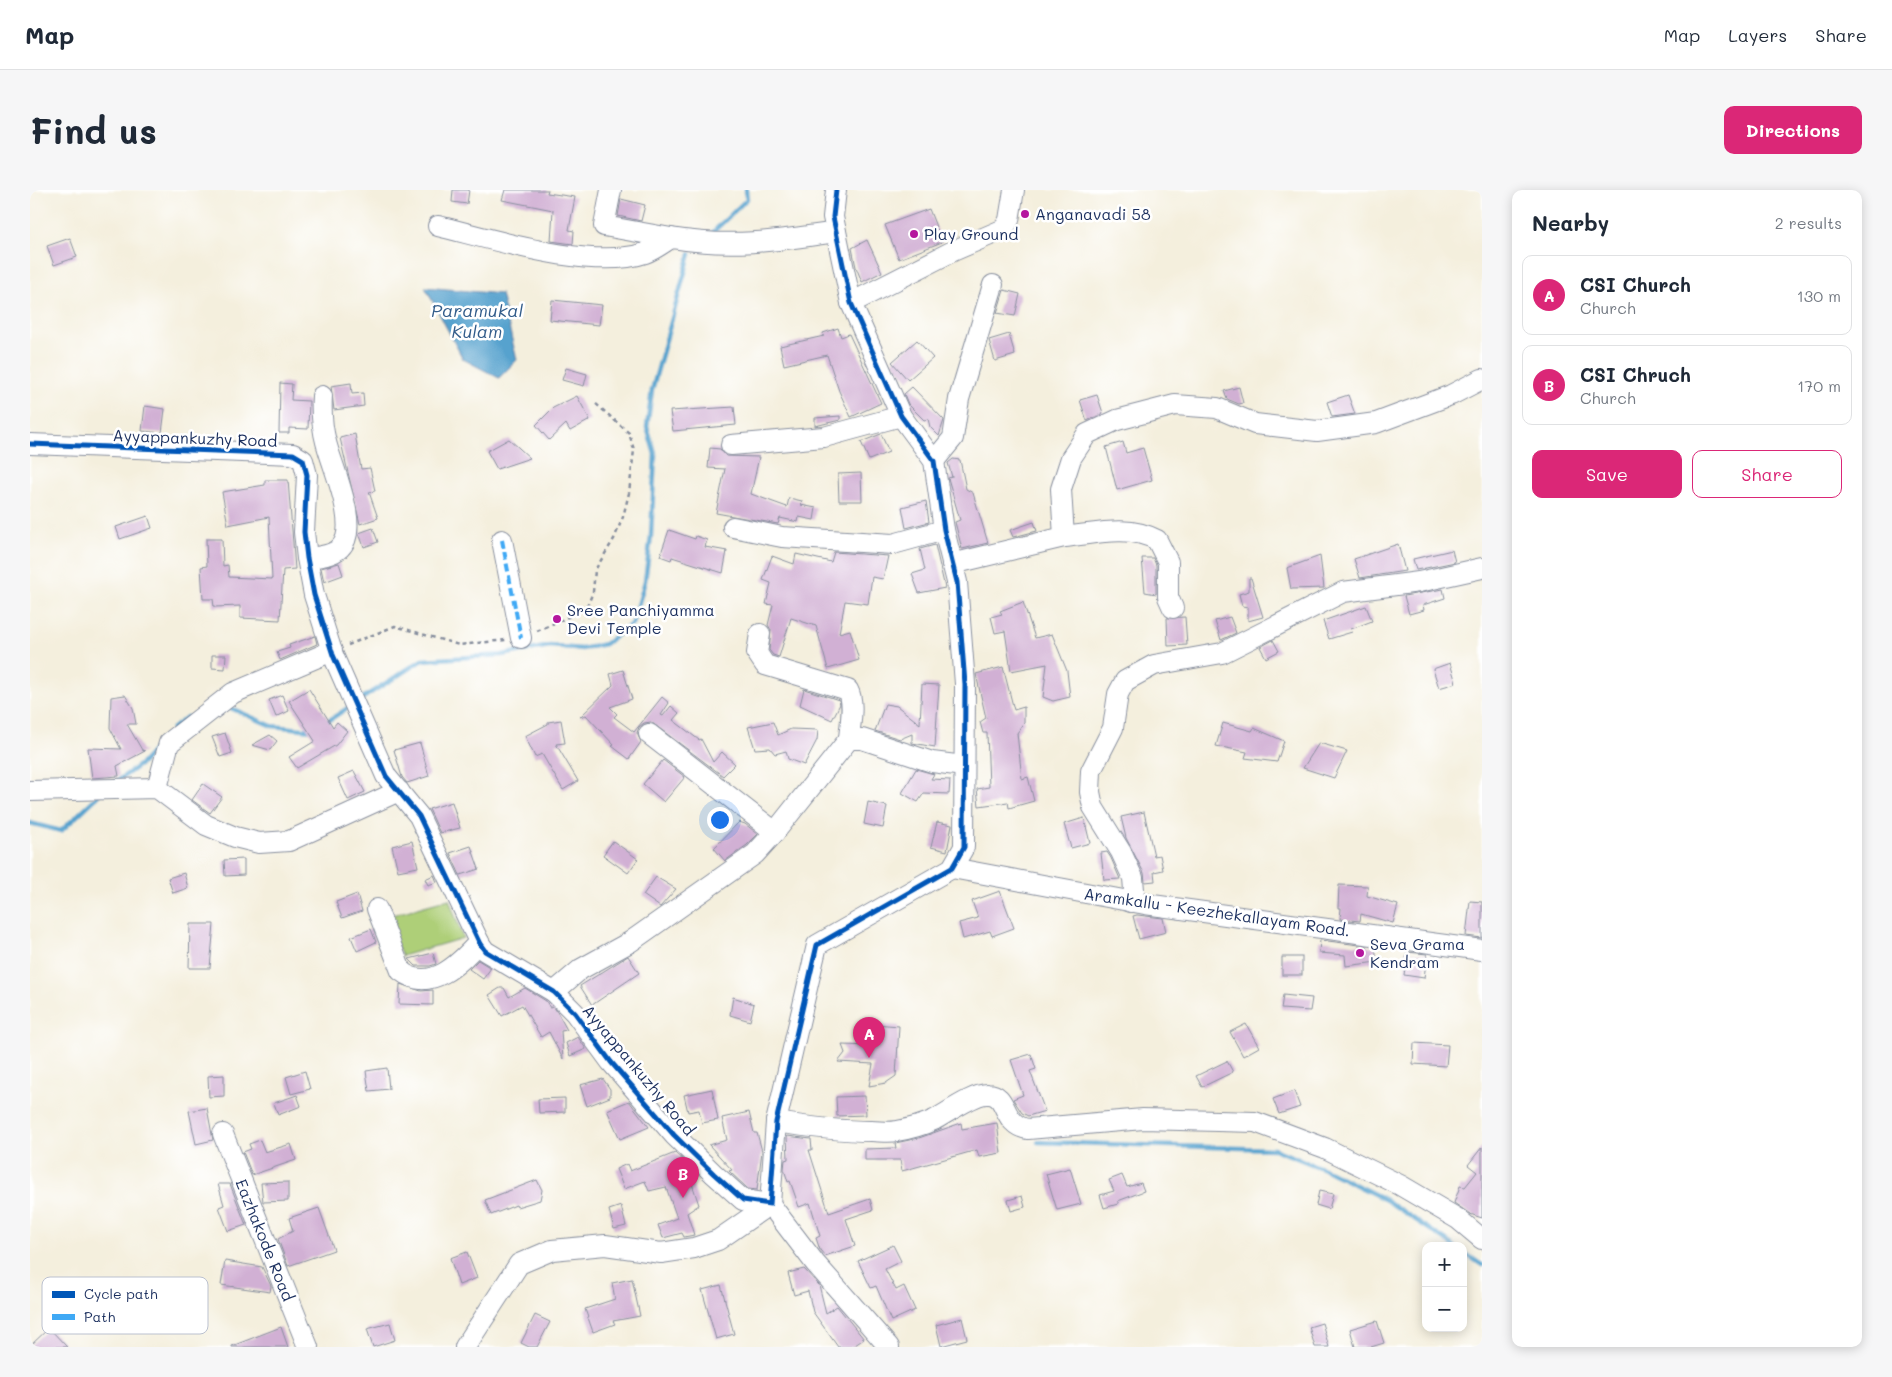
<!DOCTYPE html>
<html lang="en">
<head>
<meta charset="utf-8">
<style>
	body { margin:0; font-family:Mali,sans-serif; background:#f6f6f7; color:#1f2937 }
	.controls { position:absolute; right:15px; bottom:15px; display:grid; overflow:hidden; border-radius:10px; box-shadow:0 2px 12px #0003 }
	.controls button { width:45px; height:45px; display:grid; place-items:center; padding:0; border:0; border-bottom:1px solid #e0e1e3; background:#fff; color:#1f2937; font:25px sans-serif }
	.you { position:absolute; left:689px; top:629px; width:18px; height:18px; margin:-12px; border:4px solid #fff; border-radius:50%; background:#1a73e8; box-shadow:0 0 0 8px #1a73e833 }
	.badge { display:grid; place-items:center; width:32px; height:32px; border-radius:50%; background:#db2777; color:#fff; font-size:16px; font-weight:700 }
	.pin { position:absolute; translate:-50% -41px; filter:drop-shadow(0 1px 2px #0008) }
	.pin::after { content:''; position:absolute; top:26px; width:18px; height:15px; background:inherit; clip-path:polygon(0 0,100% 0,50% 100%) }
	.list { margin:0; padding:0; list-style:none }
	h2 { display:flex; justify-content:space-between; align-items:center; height:65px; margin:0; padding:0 20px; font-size:21px }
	h2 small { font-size:16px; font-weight:400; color:#747a83 }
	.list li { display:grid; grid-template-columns:32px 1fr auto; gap:15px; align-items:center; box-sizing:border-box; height:80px; margin:0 10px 10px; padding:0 10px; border:1px solid #e0e1e3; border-radius:10px }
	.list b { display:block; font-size:19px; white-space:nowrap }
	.list p { margin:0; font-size:16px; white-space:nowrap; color:#747a83 }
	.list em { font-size:16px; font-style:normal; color:#747a83 }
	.actions { display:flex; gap:10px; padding:15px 20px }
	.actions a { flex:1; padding:11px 0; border:1px solid #db2777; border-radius:10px; text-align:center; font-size:18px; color:#db2777 }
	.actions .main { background:#db2777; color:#fff }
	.map { position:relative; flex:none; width:1452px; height:1157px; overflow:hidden; border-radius:10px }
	header { display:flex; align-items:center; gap:30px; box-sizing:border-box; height:70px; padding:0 25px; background:#fff; border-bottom:1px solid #e0e1e3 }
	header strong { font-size:24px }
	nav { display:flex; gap:28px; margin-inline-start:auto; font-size:18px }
	.intro { display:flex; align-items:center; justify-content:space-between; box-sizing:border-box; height:120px; padding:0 30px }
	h1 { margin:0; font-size:35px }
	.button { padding:12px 22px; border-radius:10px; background:#db2777; color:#fff; font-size:18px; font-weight:700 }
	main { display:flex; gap:30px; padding:0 30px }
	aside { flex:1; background:#fff; border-radius:10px; box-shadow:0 2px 12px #0003 }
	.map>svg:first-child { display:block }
</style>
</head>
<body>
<header>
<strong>Map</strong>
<nav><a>Map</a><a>Layers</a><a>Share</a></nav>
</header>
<div class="intro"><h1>Find us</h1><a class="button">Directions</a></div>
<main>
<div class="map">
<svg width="1452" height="1157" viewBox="0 0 1452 1157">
	<rect width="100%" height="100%" fill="#fff"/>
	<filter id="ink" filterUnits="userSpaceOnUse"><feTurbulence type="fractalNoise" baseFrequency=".02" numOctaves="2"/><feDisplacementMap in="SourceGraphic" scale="10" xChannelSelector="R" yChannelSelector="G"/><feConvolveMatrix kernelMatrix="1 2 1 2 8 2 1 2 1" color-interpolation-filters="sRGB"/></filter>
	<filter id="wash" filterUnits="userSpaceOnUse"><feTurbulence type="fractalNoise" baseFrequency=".0096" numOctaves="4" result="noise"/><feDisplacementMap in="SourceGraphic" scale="20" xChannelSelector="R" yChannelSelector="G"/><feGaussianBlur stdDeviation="1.12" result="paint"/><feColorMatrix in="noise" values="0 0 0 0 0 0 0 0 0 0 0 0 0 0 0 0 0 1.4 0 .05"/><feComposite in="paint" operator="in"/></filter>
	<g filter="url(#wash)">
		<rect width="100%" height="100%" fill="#f4efdd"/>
		<polygon fill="#aecf78" stroke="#647f6b" points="419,709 433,748 372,766 355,727"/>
		<polygon fill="#56a2ce" stroke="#386896" points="395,97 471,104 487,170 469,188 433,169"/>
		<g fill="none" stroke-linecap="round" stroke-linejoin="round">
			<g stroke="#56a2ce" stroke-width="4.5">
				<polyline points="683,42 717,9 716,0"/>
				<polyline points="328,511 392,470 472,465 520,456 552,459 575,454 603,433 615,391 621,346 625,264 617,237 622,200 660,64"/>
				<polyline points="196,516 242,536 282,540"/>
				<polyline points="295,533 319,517"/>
				<polyline points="142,539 157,527"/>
				<polyline points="86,592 112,573 131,552"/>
				<polyline points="0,633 31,641 68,606"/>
				<polyline points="1008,952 1244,959 1294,979 1356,1010 1424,1056"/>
				<polyline points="1433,1062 1452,1075"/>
			</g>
		</g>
		<g id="blocks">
			<g fill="#d1b0d4">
				<polygon points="423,0 439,0 437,14 422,12"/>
				<polygon points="475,0 518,0 517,3 545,7 539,40 544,41 543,54 521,51 523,20 472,10"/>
				<polygon points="591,9 615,15 611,31 588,26"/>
				<polygon points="899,19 912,52 869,69 855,35"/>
				<polygon points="40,48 47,67 24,75 17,56"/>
				<polygon points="837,50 852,82 832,92 826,77 822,58"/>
				<polygon points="974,100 990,104 985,126 967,123"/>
				<polygon points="522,110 572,115 569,135 520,130"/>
				<polygon points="808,138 811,147 819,144 851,213 821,227 809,201 797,165 754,175 750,156 794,146 793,143"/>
				<polygon points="979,144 985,165 965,171 959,150"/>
				<polygon points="887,150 903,168 878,190 862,172"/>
				<polygon points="536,178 557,184 554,196 532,190"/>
				<polygon points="250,193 262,194 261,210 279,211 278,239 259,238 259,243 249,243"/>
				<polygon points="321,193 322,204 333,203 334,216 304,220 301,196"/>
				<polygon points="882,197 914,230 909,246 900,237 898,229 894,230 878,214 874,204"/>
				<polygon points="1209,197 1213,213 1209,214 1197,209 1194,201"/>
				<polygon points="1067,205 1073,223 1057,231 1050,210"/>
				<polygon points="1318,205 1325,224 1302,227 1297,212"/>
				<polygon points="547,206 560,230 540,241 536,234 519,250 506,235 523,218"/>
				<polygon points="115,216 135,219 132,243 112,241"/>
				<polygon points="704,217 706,235 643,241 640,221"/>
				<polygon points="810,226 810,230 785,236 785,228"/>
				<polygon points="325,244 331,279 340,278 345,301 339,302 348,328 330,334 310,248"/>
				<polygon points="851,244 859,262 839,270 831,252"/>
				<polygon points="479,249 500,268 467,279 457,261"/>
				<polygon points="1093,252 1096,263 1113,258 1122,290 1087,300 1076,257"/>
				<polygon points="680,258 690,259 696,266 729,267 721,304 757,317 759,308 772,311 771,315 786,318 784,330 769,327 768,332 750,328 748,334 686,323 695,279 678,278"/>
				<polygon points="923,269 930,270 936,299 943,303 958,353 932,359 925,332 930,330 918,288 922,287 918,273"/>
				<polygon points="831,283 832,311 809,311 808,284"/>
				<polygon points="235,290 258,290 265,379 253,380 250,430 210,428 210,416 184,417 183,409 173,409 171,377 177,376 176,349 192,349 193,376 198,375 199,387 242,389 239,327 198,335 192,302 235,295"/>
				<polygon points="896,311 899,332 876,338 872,317"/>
				<polygon points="118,326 122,338 90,349 86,337"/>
				<polygon points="1004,332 1007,341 983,347 980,340"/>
				<polygon points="343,338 348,352 334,357 329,343"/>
				<polygon points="639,340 665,349 666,346 677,350 675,357 697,361 693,383 642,367 641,370 630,366"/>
				<polygon points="1368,354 1375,381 1330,388 1324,369"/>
				<polygon points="905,355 915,398 889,403 882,384 895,380 890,359"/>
				<polygon points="1422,360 1425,372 1386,380 1383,369"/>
				<polygon points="804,362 858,366 853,389 842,387 838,414 815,411 809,443 820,440 829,470 798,479 786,436 761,428 749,467 743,465 739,460 741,440 738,435 743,415 736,414 741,393 733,390 742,366 764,374 766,364 801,372"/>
				<polygon points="1290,366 1294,398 1261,399 1257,378"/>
				<polygon points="1112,368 1123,368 1126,375 1126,404 1115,402"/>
				<polygon points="309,373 313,385 294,392 291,378"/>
				<polygon points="1219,388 1221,388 1233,427 1218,431 1218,417 1212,416 1209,404 1219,401"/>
				<polygon points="1413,399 1415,408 1393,415 1394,420 1379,424 1374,406"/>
				<polygon points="993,412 1005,448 1022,444 1037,481 1040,507 1023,511 1013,507 1017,474 981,481 975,441 965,443 961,427 972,424 970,421"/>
				<polygon points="1336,416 1342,431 1321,439 1322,442 1299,449 1293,431"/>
				<polygon points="1155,427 1157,455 1138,456 1137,428"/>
				<polygon points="1200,427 1206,443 1191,450 1185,431"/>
				<polygon points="285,446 287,454 250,470 247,462 260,458 259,455"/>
				<polygon points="1243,450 1249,461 1236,468 1230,457"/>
				<polygon points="182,465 196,465 195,479 182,478"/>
				<polygon points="1420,473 1426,493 1409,498 1403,479"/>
				<polygon points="973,477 984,520 994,517 994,533 987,543 992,589 998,587 1004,611 979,618 978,612 949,616 947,599 959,597 957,543 953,543 950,532 956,528 946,484"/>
				<polygon points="593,480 602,509 580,517 587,524 584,527 604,542 632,507 639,513 631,525 633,526 641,516 649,523 643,530 669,550 671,549 683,572 692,562 705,574 693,586 621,532 614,533 609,537 607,543 611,552 599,569 582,556 584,555 556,525 550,527 583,495 580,484"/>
				<polygon points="892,494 909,495 905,557 882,553 882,544 870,549 845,541 855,514 867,516 890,534"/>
				<polygon points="279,499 303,537 307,532 317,541 306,555 267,578 259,567 285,551 259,511"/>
				<polygon points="774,499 809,510 810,514 802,530 770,515"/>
				<polygon points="95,505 103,518 106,534 97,534 112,560 115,561 87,576 89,586 62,588 58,558 91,559 80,538 81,507"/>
				<polygon points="252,505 259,521 246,527 239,510"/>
				<polygon points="531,530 535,553 526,554 548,591 533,600 512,564 505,567 495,546 518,534 518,532"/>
				<polygon points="743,532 748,545 761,539 788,540 787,550 774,575 758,569 756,561 745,564 740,558 725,559 718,537"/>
				<polygon points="1193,533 1222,541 1224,538 1254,551 1247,572 1215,568 1217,562 1186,556"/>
				<polygon points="195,543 202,563 190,567 182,547"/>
				<polygon points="240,545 247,551 240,560 222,555"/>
				<polygon points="390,553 399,586 377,593 372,587 364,560"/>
				<polygon points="1289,553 1317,561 1304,588 1273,578"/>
				<polygon points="633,570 655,587 634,612 613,594"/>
				<polygon points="886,579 904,584 901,589 920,590 919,604 894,603 888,612 872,603"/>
				<polygon points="324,581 335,602 318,610 308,588"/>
				<polygon points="173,594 192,607 180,623 162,610"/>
				<polygon points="422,612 430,638 410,643 399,619"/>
				<polygon points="838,612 857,616 853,638 834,634"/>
				<polygon points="1114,622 1124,666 1130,665 1133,680 1124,682 1125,691 1115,692 1114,683 1096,648 1091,627"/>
				<polygon points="1054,628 1060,653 1041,658 1034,634"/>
				<polygon points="709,632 715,634 728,644 717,655 695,671 684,658"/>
				<polygon points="907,632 922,635 917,661 901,657"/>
				<polygon points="382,651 388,677 368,681 362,656"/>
				<polygon points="583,651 608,669 598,683 573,665"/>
				<polygon points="441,656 449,679 430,685 420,663"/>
				<polygon points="1077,662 1081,668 1090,689 1074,690 1071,663"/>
				<polygon points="214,669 214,685 195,686 194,670"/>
				<polygon points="154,683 158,698 143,703 138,688"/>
				<polygon points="404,685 407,692 398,695 395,689"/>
				<polygon points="626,687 646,699 630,717 613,705"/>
				<polygon points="1309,695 1338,696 1337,706 1368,715 1363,733 1331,724 1330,731 1310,729 1311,718 1308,718"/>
				<polygon points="970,701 984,738 962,746 960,741 933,749 929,733 948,728 942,711"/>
				<polygon points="327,704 332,721 312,728 306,712"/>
				<polygon points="1440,711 1452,712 1452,748 1436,746"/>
				<polygon points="1107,725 1133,728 1136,742 1109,749 1103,726"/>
				<polygon points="160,734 184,734 180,778 159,778"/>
				<polygon points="341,739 346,752 327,761 321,747"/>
				<polygon points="1290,750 1345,757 1347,772 1316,776 1315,765 1289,763"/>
				<polygon points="1377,762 1397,764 1394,788 1374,785"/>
				<polygon points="403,763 406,774 400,776 386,776 379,769"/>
				<polygon points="598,766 609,783 562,815 550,796"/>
				<rect x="1252" y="767" width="20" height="18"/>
				<polygon points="448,770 461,778 453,789 439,779"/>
				<polygon points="370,794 391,801 403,800 403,815 369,814"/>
				<polygon points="470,798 474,798 479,807 495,798 516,811 520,818 522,817 526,820 537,840 531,841 533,869 519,842 511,847 492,815 472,826 459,805"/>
				<polygon points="1253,805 1282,808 1280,821 1251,819"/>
				<polygon points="703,807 724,814 720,831 700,825"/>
				<polygon points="845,834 869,836 866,886 856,893 839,896 843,874 808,872 815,863 812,855 843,856 842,843"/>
				<polygon points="1216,834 1229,857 1213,866 1200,842"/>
				<polygon points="548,847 556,859 540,866 536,853"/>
				<polygon points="1384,853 1418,855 1416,876 1383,874"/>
				<polygon points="1001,864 1006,879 1000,881 1015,921 998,926 992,923 983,909 993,905 981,870"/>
				<polygon points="1197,871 1203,882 1172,897 1166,886"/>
				<polygon points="357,878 359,899 339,901 336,881"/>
				<polygon points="275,881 280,899 261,904 256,887"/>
				<polygon points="194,885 194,906 179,907 178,886"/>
				<polygon points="573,889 580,899 580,907 557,916 550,895"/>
				<polygon points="682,899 688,930 672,933 669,920 658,922 654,905"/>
				<polygon points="1264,901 1270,917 1249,924 1243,909"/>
				<polygon points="267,905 271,916 248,925 244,913"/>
				<polygon points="835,906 836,925 807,926 806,907"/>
				<polygon points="535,908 535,922 509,923 508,909"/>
				<polygon points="599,911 619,937 590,949 577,920"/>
				<polygon points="177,918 183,950 166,954 159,921"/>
				<polygon points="719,922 724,943 727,943 732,961 727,1000 718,999 699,981 702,980 679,955 697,950 692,928"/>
				<polygon points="931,933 932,939 967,933 971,963 949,967 947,960 872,981 870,970 835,970 835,959 866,958 865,953 889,948"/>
				<polygon points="757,946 781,949 782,960 779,960 799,1023 840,1009 843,1020 816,1029 825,1056 795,1066 790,1060 786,1048 790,1046 780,1013 769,1017 760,991 758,992 754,979 755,970 758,969"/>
				<polygon points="230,950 235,962 261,954 266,970 222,985 213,962 221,959 219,954"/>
				<polygon points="1452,957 1452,1028 1440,1024 1424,1013 1430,996 1435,997 1447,982 1438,975"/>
				<polygon points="645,963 655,972 669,1015 657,1023 664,1045 654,1047 652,1043 633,1048 628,1035 647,1028 636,997 619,1001 615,991 594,999 586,979 597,974 600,981"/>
				<polygon points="1040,978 1051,1014 1027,1020 1016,984"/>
				<polygon points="1092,985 1097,997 1111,993 1114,1001 1088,1011 1088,1014 1074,1018 1070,1005 1084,1001 1079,990"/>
				<polygon points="507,990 512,1000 510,1010 487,1017 486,1015 461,1025 455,1010"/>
				<polygon points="258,992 258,1011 233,1012 231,993"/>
				<polygon points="188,994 200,994 216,1035 198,1041 189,1017 194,1015"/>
				<polygon points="1289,1001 1303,1004 1299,1019 1286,1015"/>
				<polygon points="992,1006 995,1017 981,1021 978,1010"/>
				<polygon points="591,1016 596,1036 584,1039 579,1020"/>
				<polygon points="289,1018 304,1060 258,1076 248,1049 263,1041 259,1028"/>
				<polygon points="863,1055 871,1071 855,1079 866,1100 874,1096 885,1120 861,1131 846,1096 841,1098 828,1071"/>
				<polygon points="437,1062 447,1088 429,1095 420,1068"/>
				<polygon points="195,1071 232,1077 241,1096 240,1102 191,1095"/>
				<polygon points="774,1079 789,1095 796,1123 807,1116 834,1149 822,1157 808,1157 783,1122 778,1101 764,1105 758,1083"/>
				<polygon points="602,1089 610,1126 583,1131 585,1134 563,1142 555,1119 585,1109 582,1093"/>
				<polygon points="691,1095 704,1144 686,1149 672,1100"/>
				<polygon points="505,1125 520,1132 507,1157 499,1157 491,1153"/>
				<polygon points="932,1128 937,1149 911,1156 906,1135"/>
				<polygon points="1347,1131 1354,1153 1341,1157 1325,1157 1320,1139"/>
				<polygon points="360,1133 365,1150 343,1157 337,1139"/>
				<polygon points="1292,1133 1299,1157 1285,1157 1279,1137"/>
				<polygon points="251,1137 258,1157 202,1157 202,1156"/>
				<polygon points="19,1138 37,1157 0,1157 0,1156"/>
			</g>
		</g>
	</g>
	<g filter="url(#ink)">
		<use href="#blocks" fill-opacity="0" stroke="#888f9e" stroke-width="1"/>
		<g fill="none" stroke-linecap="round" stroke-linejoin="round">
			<g stroke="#888f9e" stroke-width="22">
				<g id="minor">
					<polyline points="581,0 574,36 641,48"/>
					<path d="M408 36C462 49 562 81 615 63 624 60 633 53 641 48 702 58 746 51 806 42"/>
					<polyline points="821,113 923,61 974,39 979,30 984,0"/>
					<polyline points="0,254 263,264 273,270 277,285 274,342 277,368 284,405 303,465 356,586 389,626 450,754 455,761 524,802 545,823 581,872 644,945 684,984 713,1010 740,1014"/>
					<polyline points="701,255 794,247 871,226"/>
					<polyline points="904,271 923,248 929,209 963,95"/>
					<polyline points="703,337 752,347 863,354 914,340"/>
					<path d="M1034 347C1065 344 1098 334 1127 350L1138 372V407L1143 418"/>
					<polyline points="472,350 491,448"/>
					<path d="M277 368C287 367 302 366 310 358 331 338 302 277 296 252 292 237 291 222 292 206"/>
					<polyline points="922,374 1034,347 1031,299 1041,268 1057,244 1087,230 1145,215 1187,218 1225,234 1287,241 1346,233 1421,205 1452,189"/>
					<path d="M730 444 727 463 735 475 818 500C825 513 820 534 819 549"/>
					<polyline points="619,544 745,642"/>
					<polyline points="127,598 139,553 203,503 302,461"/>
					<polyline points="0,601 127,598 176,635 205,647 229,653 259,651 369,601"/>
					<polyline points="922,678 1115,714 1452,760"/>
					<polyline points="1101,712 1104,700 1103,688 1091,662 1063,617 1060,602 1061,581 1083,538 1088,504 1095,491 1124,475 1192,463 1313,402 1389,392 1452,378"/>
					<path d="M347 719 371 781C400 804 430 773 449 752"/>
					<polyline points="524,802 551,779 600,752 725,664 745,642 819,549 832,549 902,572 934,576"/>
					<path d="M746 932C778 937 808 941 841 941 849 941 859 943 867 941 879 939 893 935 904 930 917 923 945 903 958 904 979 904 971 935 998 939L1113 929 1225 932 1295 958 1370 995 1428 1029 1452 1049"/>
					<polyline points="193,944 278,1157"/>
					<polyline points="740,1014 746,932 787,755 922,678 934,657 935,494 927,392 914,340 904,271 871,226 821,113 803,27 806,0"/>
					<polyline points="740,1014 785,1073 859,1157"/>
					<polyline points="435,1157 489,1074 522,1060 575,1055 631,1063 664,1058 688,1050 740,1014"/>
				</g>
			</g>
			<g stroke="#888f9e" stroke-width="2.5" stroke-dasharray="4 4" stroke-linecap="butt">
				<polyline points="507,441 556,419 563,402 565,380 584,349 593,327 599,303 604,260 599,243 565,213"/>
				<polyline points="318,455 365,436 429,455 476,450"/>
			</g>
			<use href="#minor" stroke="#fff" stroke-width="20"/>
			<polyline stroke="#3fa9f5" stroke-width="4" stroke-dasharray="8 4" stroke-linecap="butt" points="472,350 491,448"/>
			<g stroke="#fff" stroke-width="8">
				<polyline id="cycleway" points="0,254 263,264 273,270 277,285 274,342 277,368 284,405 303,465 356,586 389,626 450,754 455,761 524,802 545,823 581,872 644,945 684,984 713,1010 740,1014 746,932 787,755 922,678 934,657 935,494 927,392 914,340 904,271 871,226 821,113 803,27 806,0"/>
			</g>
			<use href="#cycleway" stroke="#0057b8" stroke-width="5"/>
		</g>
	</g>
	<g fill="#b5179e" stroke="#fff" stroke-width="2">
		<circle cx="995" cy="24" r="5"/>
		<circle cx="884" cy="44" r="5"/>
		<circle cx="527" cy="429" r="5"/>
		<circle cx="1330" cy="763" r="5"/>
	</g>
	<g text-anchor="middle" stroke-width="5" stroke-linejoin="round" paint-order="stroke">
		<g font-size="16" fill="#1b2f5e" stroke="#fff" text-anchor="start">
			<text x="1005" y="30">Anganavadi 58</text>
			<text x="894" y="50">Play Ground</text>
			<text x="537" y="426">Sree Panchiyamma<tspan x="537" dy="18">Devi Temple</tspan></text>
			<text x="1340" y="760">Seva Grama<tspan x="1340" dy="18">Kendram</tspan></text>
		</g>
		<g font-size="16" fill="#1b2f5e" stroke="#fff">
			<text transform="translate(165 248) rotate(2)" y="6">Ayyappankuzhy Road</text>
			<text transform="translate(1187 722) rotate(8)" y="6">Aramkallu - Keezhekallayam Road.</text>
			<text transform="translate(609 880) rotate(50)" y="6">Ayyappankuzhy Road</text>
			<text transform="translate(235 1050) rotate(68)" y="6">Eazhakode Road</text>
		</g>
		<g font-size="18" font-style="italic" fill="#335d8b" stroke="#fff">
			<text x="447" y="127">Paramukal<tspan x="447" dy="21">Kulam</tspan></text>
		</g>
	</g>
	<rect x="12" y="1087" width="166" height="57" rx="8" fill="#fff" stroke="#bbc1cf" stroke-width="1"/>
	<rect x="22" y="1101" width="23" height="7" fill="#0057b8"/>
	<rect x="22" y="1124" width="23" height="6" fill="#3fa9f5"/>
	<g font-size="14" fill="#1b2f5e">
		<text x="54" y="1109">Cycle path</text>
		<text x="54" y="1132">Path</text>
	</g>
</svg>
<div class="controls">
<button>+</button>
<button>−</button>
</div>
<div class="you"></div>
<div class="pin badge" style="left:839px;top:868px">A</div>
<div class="pin badge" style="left:653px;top:1008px">B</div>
</div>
<aside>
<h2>Nearby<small>2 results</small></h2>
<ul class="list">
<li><span class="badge">A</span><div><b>CSI Church</b><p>Church</p></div><em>130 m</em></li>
<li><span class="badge">B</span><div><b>CSI Chruch</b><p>Church</p></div><em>170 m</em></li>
</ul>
<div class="actions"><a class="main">Save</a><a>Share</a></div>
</aside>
</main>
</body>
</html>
